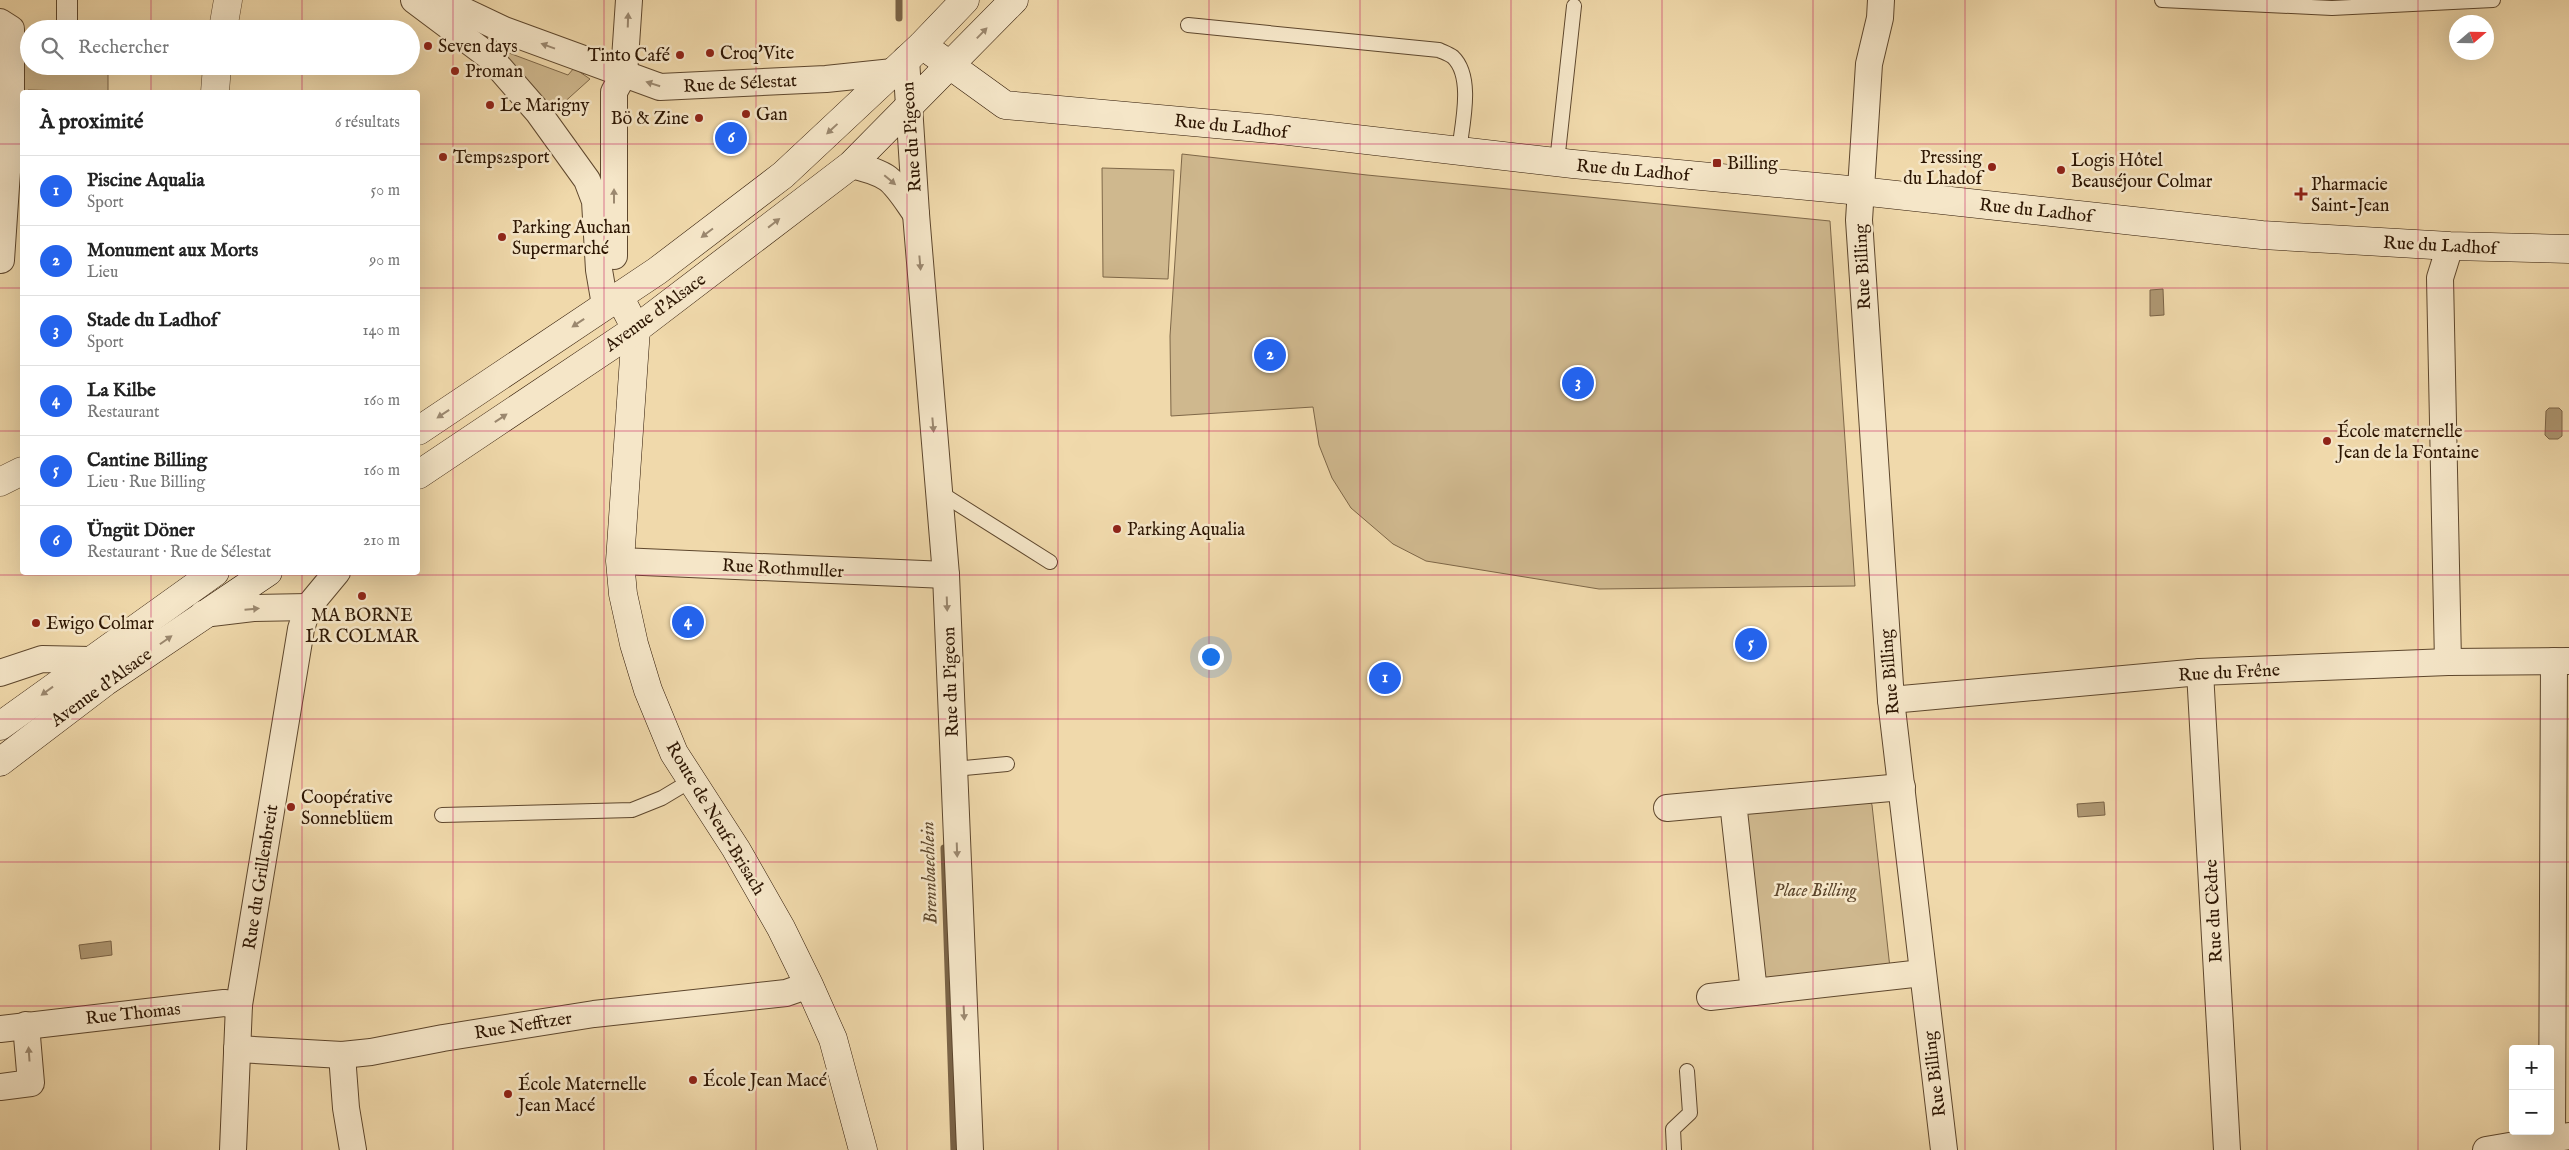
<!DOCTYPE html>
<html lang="fr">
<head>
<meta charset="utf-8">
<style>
	body { margin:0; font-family:"IM FELL English",serif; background:#f6f6f6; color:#222 }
	.controls { position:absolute; right:15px; bottom:15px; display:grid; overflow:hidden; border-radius:5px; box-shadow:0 5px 20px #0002 }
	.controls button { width:45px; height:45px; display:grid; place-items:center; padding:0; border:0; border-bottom:1px solid #e0e0e0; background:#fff; color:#222; font:25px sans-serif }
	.compass { position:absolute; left:2449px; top:15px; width:45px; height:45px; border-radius:50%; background:#fff; box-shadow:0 5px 20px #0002; rotate:70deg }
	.you { position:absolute; left:1210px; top:656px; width:18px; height:18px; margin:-12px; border:4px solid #fff; border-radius:50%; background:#1a73e8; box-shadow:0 0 0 8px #1a73e833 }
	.badge { display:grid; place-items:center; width:32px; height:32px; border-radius:50%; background:#2563eb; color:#fff; font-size:16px; font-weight:700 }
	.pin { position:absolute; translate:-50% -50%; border:2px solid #fff; box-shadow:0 1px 5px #0006 }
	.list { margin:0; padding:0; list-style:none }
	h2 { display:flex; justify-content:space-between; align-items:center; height:65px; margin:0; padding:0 20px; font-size:21px }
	h2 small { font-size:16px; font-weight:400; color:#767676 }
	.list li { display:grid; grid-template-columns:32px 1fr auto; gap:15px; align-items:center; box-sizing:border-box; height:70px; padding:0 20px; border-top:1px solid #e0e0e0 }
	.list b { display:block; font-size:19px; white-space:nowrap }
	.list p { margin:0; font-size:16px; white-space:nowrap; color:#767676 }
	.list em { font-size:16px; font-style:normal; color:#767676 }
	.icon { flex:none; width:28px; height:28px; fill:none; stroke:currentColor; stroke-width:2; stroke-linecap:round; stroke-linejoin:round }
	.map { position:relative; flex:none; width:2569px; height:1150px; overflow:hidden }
	.search { position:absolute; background:#fff; box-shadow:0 5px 20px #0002; left:20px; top:20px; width:400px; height:55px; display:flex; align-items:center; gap:12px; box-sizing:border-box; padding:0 18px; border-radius:28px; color:#767676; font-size:19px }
	.panel { position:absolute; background:#fff; box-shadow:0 5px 20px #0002; left:20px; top:90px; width:400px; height:485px; border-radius:5px }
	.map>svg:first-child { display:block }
</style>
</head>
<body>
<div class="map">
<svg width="2569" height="1150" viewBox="0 0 2569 1150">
	<rect width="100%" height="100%" fill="#f0d9ab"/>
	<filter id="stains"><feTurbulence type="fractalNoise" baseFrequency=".004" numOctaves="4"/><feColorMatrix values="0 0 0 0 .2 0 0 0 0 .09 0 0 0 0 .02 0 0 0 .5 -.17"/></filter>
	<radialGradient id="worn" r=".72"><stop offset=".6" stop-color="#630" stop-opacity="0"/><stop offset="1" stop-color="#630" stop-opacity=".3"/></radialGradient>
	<g fill="#cfb88e" stroke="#7e6748">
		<polygon points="27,47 29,47 29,66 108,66 108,92 28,90 27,92 22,92 19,103"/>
		<polygon points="509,53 568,75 574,68 590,79 550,115 504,59"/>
		<polygon points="1182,154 1367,175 1830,221 1855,586 1599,589 1426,561 1393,544 1351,508 1332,478 1319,445 1313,407 1171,416 1170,336"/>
		<polygon points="1102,168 1174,170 1168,279 1103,277"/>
		<polygon points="1870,800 1872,805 1890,968 1765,982 1743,811"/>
	</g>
	<g fill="#ae9772" stroke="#7a6346">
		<polygon points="2163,289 2164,315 2150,316 2150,290"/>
		<polygon points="2549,408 2559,408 2562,411 2562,436 2558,439 2549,439 2545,435 2546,411"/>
		<polygon points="2104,802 2105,815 2078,817 2077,804"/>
		<polygon points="111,941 112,955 81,959 79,945"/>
	</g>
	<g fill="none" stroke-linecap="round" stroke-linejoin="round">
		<g stroke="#7a6346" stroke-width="7">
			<polyline points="899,18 899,0"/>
			<polyline points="944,848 954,1150"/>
		</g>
		<g stroke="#5e472d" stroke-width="16">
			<g id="service">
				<polyline points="2162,0 2332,8 2493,0"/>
				<path d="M1188 25 1439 50C1443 52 1449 54 1453 57 1474 77 1462 125 1459 151"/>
				<polyline points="1557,162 1574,6"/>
				<polyline points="939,492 1050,562"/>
				<polyline points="954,769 1007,764"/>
				<polyline points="442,815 632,810 662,798 692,780"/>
				<polyline points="1674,1150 1673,1129 1690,1113 1687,1071"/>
			</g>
		</g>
		<g stroke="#5e472d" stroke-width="22">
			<polyline id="pedestrian" points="67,0 67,29"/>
		</g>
		<g stroke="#5e472d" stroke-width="28">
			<g id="minor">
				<polyline points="414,0 490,57 538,112 587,180 595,201 599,270 605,305"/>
				<polyline points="441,0 504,30 660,87 826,79 893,72"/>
				<polyline points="1881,0 1880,18 1869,64 1859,220 1891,700 1944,1150"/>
				<polyline points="0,22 11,29 11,113 1,260"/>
				<polyline points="906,59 916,214 946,575 970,1150"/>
				<path d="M851 165C892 174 893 181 916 214"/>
				<polyline points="614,256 614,92 624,74 629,0"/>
				<polyline points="620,561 946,575"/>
				<polyline points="203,614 253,608 308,607"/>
				<polyline points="2448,662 2440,278 2450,246"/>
				<polyline points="2200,672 2227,1150"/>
				<polyline points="0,673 42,659 90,660"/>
				<polyline points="1891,700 2200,672 2448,662 2569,661"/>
				<polyline points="1902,787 1733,802 1754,992 1922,973"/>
				<polyline points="1667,808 1733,802"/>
				<polyline points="1710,997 1754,992"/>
				<polyline points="0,1029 224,1003 239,1005"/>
				<polyline points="237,1049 342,1055 371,1052 443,1038 594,1014 786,993 809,985"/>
				<polyline points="342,1055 346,1108 353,1150"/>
				<polyline points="0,1087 31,1083 26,1025"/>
				<polyline points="2552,1138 2554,661"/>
				<polyline points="233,1150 239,1005 301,629 308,607 337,572"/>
				<polyline points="2486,1150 2569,1136"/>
			</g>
		</g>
		<g stroke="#5e472d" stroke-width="29">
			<g id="tertiary">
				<polyline points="223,29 228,0"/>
				<polyline points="215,92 217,66"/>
				<polyline points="0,482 22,471"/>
			</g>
		</g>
		<g stroke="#2d1603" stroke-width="29">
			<g id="secondary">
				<polyline points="922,45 1005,105 1270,129 1573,164 1860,191 2262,235 2450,246 2569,249"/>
				<polyline points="619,296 636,329 620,561 623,594 634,644 648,690 674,753 736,849 781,928 809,985 833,1039 863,1150"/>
				<polyline points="418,431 657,271 783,175 922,45 965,0"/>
				<polyline points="418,475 636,329 851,165 1014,0"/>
				<polyline points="0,726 215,572"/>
				<polyline points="0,762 105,682 268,572"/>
			</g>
		</g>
		<use href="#service" stroke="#f5e6c8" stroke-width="14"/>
		<use href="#pedestrian" stroke="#f5e6c8" stroke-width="20"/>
		<use href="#minor" stroke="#f5e6c8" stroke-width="26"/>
		<use href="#tertiary" stroke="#f5e6c8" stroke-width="28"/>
		<use href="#secondary" stroke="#f5e6c8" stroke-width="28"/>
	</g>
	<defs><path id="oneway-solid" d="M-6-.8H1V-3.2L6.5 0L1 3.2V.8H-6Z" transform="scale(1.25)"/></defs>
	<g fill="#9b886f">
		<use href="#oneway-solid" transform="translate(628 20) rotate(-88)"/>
		<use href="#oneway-solid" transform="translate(982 33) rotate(-46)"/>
		<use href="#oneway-solid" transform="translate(548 46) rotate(-160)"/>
		<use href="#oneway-solid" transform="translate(653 84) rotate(-162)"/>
		<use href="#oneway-solid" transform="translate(832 129) rotate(137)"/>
		<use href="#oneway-solid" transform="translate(890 180) rotate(40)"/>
		<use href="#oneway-solid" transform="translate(614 196) rotate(-90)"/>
		<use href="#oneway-solid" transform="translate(774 223) rotate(-38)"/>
		<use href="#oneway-solid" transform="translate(707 233) rotate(143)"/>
		<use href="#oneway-solid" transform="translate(920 263) rotate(85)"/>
		<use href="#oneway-solid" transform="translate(578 323) rotate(146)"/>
		<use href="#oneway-solid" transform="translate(443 414) rotate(146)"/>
		<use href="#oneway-solid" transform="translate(501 418) rotate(-34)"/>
		<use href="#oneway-solid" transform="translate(933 425) rotate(85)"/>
		<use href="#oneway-solid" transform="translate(947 604) rotate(88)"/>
		<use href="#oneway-solid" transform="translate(252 609) rotate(-5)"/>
		<use href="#oneway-solid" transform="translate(166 640) rotate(-35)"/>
		<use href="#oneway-solid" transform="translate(47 691) rotate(144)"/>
		<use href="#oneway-solid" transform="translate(957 850) rotate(88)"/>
		<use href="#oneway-solid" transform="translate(964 1013) rotate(87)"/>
		<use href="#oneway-solid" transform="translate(29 1054) rotate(-94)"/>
	</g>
	<path fill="none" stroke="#c2185b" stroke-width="1" stroke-opacity="0.55" d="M151 0V29M302 0V29M453 0V1150M604 0V1150M756 0V1150M907 0V1150M1058 0V1150M1209 0V1150M1360 0V1150M1511 0V1150M1662 0V1150M1813 0V1150M1965 0V1150M2116 0V1150M2267 0V1150M2418 0V1150M151 66V92M302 66V92M0 144H22M418 144H2569M0 288H22M418 288H2569M0 431H22M418 431H2569M151 572V1150M302 572V1150M0 575H2569M0 719H2569M0 862H2569M0 1006H2569"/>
	<g fill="#8f2418" stroke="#f5e6c8" stroke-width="2">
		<circle cx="428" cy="46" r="5"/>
		<circle cx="710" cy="53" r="5"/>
		<circle cx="680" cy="55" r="5"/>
		<circle cx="455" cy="71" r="5"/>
		<circle cx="490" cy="105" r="5"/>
		<circle cx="746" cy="114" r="5"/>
		<circle cx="699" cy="118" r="5"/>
		<circle cx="443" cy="157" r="5"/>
		<rect x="1712" y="158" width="10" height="10" rx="2.5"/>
		<circle cx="1992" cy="167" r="5"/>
		<circle cx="2061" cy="170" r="5"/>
		<path d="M2298.5 186.5h5v5h5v5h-5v5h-5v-5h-5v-5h5z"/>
		<circle cx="502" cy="237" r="5"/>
		<circle cx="2327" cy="441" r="5"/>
		<circle cx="1117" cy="529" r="5"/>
		<circle cx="362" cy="596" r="5"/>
		<circle cx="36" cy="623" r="5"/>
		<circle cx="291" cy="807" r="5"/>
		<circle cx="693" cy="1080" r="5"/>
		<circle cx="508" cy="1094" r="5"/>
	</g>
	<g text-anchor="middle" stroke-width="5" stroke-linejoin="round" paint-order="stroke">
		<g font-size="18" fill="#2d1603" stroke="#f5e6c8" text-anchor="start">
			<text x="438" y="52">Seven days</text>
			<text x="720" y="59">Croq'Vite</text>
			<text x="670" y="61" text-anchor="end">Tinto Café</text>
			<text x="465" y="77">Proman</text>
			<text x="500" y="111">Le Marigny</text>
			<text x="756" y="120">Gan</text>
			<text x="689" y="124" text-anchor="end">Bö &amp; Zine</text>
			<text x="453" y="163">Temps2sport</text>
			<text x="1982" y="163" text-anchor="end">Pressing<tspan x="1982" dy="21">du Lhadof</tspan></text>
			<text x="2071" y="166">Logis Hôtel<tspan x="2071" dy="21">Beauséjour Colmar</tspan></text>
			<text x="1727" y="169">Billing</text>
			<text x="2311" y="190">Pharmacie<tspan x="2311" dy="21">Saint-Jean</tspan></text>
			<text x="512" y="233">Parking Auchan<tspan x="512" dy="21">Supermarché</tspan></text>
			<text x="2337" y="437">École maternelle<tspan x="2337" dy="21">Jean de la Fontaine</tspan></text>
			<text x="1127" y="535">Parking Aqualia</text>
			<text x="362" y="621" text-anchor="middle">MA BORNE<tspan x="362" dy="21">LR COLMAR</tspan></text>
			<text x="46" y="629">Ewigo Colmar</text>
			<text x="301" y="803">Coopérative<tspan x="301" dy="21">Sonneblüem</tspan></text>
			<text x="703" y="1086">École Jean Macé</text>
			<text x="518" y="1090">École Maternelle<tspan x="518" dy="21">Jean Macé</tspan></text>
		</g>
		<g font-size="18" fill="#2d1603" stroke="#f5e6c8">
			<text transform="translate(740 83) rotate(-3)" y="6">Rue de Sélestat</text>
			<text transform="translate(1231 126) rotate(6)" y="6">Rue du Ladhof</text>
			<text transform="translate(911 137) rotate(-94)" y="6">Rue du Pigeon</text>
			<text transform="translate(1633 170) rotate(5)" y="6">Rue du Ladhof</text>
			<text transform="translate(2036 210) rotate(6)" y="6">Rue du Ladhof</text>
			<text transform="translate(2440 245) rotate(3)" y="6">Rue du Ladhof</text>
			<text transform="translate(1862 267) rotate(-93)" y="6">Rue Billing</text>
			<text transform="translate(655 312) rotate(-36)" y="6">Avenue d'Alsace</text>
			<text transform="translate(783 568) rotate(3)" y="6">Rue Rothmuller</text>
			<text transform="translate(1889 672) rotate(-95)" y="6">Rue Billing</text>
			<text transform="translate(2229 672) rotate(-3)" y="6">Rue du Frêne</text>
			<text transform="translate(950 682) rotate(-92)" y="6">Rue du Pigeon</text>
			<text transform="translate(101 687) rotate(-36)" y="6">Avenue d'Alsace</text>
			<text transform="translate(716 818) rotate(59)" y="6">Route de Neuf-Brisach</text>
			<text transform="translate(260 877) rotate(-81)" y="6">Rue du Grillenbreit</text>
			<text transform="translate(2213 911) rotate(-93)" y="6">Rue du Cèdre</text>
			<text transform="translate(133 1013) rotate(-6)" y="6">Rue Thomas</text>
			<text transform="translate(523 1025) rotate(-9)" y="6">Rue Nefftzer</text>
			<text transform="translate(1934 1074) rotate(-97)" y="6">Rue Billing</text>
		</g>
		<g font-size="18" font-style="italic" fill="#5e472d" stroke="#f5e6c8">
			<text x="1815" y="896">Place Billing</text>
		</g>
		<g font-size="19" font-style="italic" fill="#614a2f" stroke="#f5e6c8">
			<text transform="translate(928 873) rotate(-92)" y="7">Brennbaechlein</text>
		</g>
	</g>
	<rect width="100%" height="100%" filter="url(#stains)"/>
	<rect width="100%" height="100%" fill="url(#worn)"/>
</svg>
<div class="controls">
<button>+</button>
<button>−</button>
</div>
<svg class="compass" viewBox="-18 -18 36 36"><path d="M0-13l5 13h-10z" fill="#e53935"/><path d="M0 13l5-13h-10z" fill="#767676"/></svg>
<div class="you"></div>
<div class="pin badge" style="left:1385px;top:678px">1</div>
<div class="pin badge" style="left:1270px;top:355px">2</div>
<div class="pin badge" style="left:1578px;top:383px">3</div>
<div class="pin badge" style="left:688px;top:622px">4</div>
<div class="pin badge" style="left:1751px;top:644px">5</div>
<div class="pin badge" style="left:731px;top:138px">6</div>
<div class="search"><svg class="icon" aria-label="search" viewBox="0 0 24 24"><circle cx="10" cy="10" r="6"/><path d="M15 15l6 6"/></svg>Rechercher</div>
<section class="panel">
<h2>À proximité<small>6 résultats</small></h2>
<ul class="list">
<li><span class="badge">1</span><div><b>Piscine Aqualia</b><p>Sport</p></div><em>50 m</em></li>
<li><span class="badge">2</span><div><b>Monument aux Morts</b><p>Lieu</p></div><em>90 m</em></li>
<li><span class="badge">3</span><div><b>Stade du Ladhof</b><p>Sport</p></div><em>140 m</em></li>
<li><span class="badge">4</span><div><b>La Kilbe</b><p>Restaurant</p></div><em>160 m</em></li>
<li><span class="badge">5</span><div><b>Cantine Billing</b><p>Lieu · Rue Billing</p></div><em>160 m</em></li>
<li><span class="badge">6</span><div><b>Üngüt Döner</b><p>Restaurant · Rue de Sélestat</p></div><em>210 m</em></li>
</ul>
</section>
</div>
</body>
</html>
